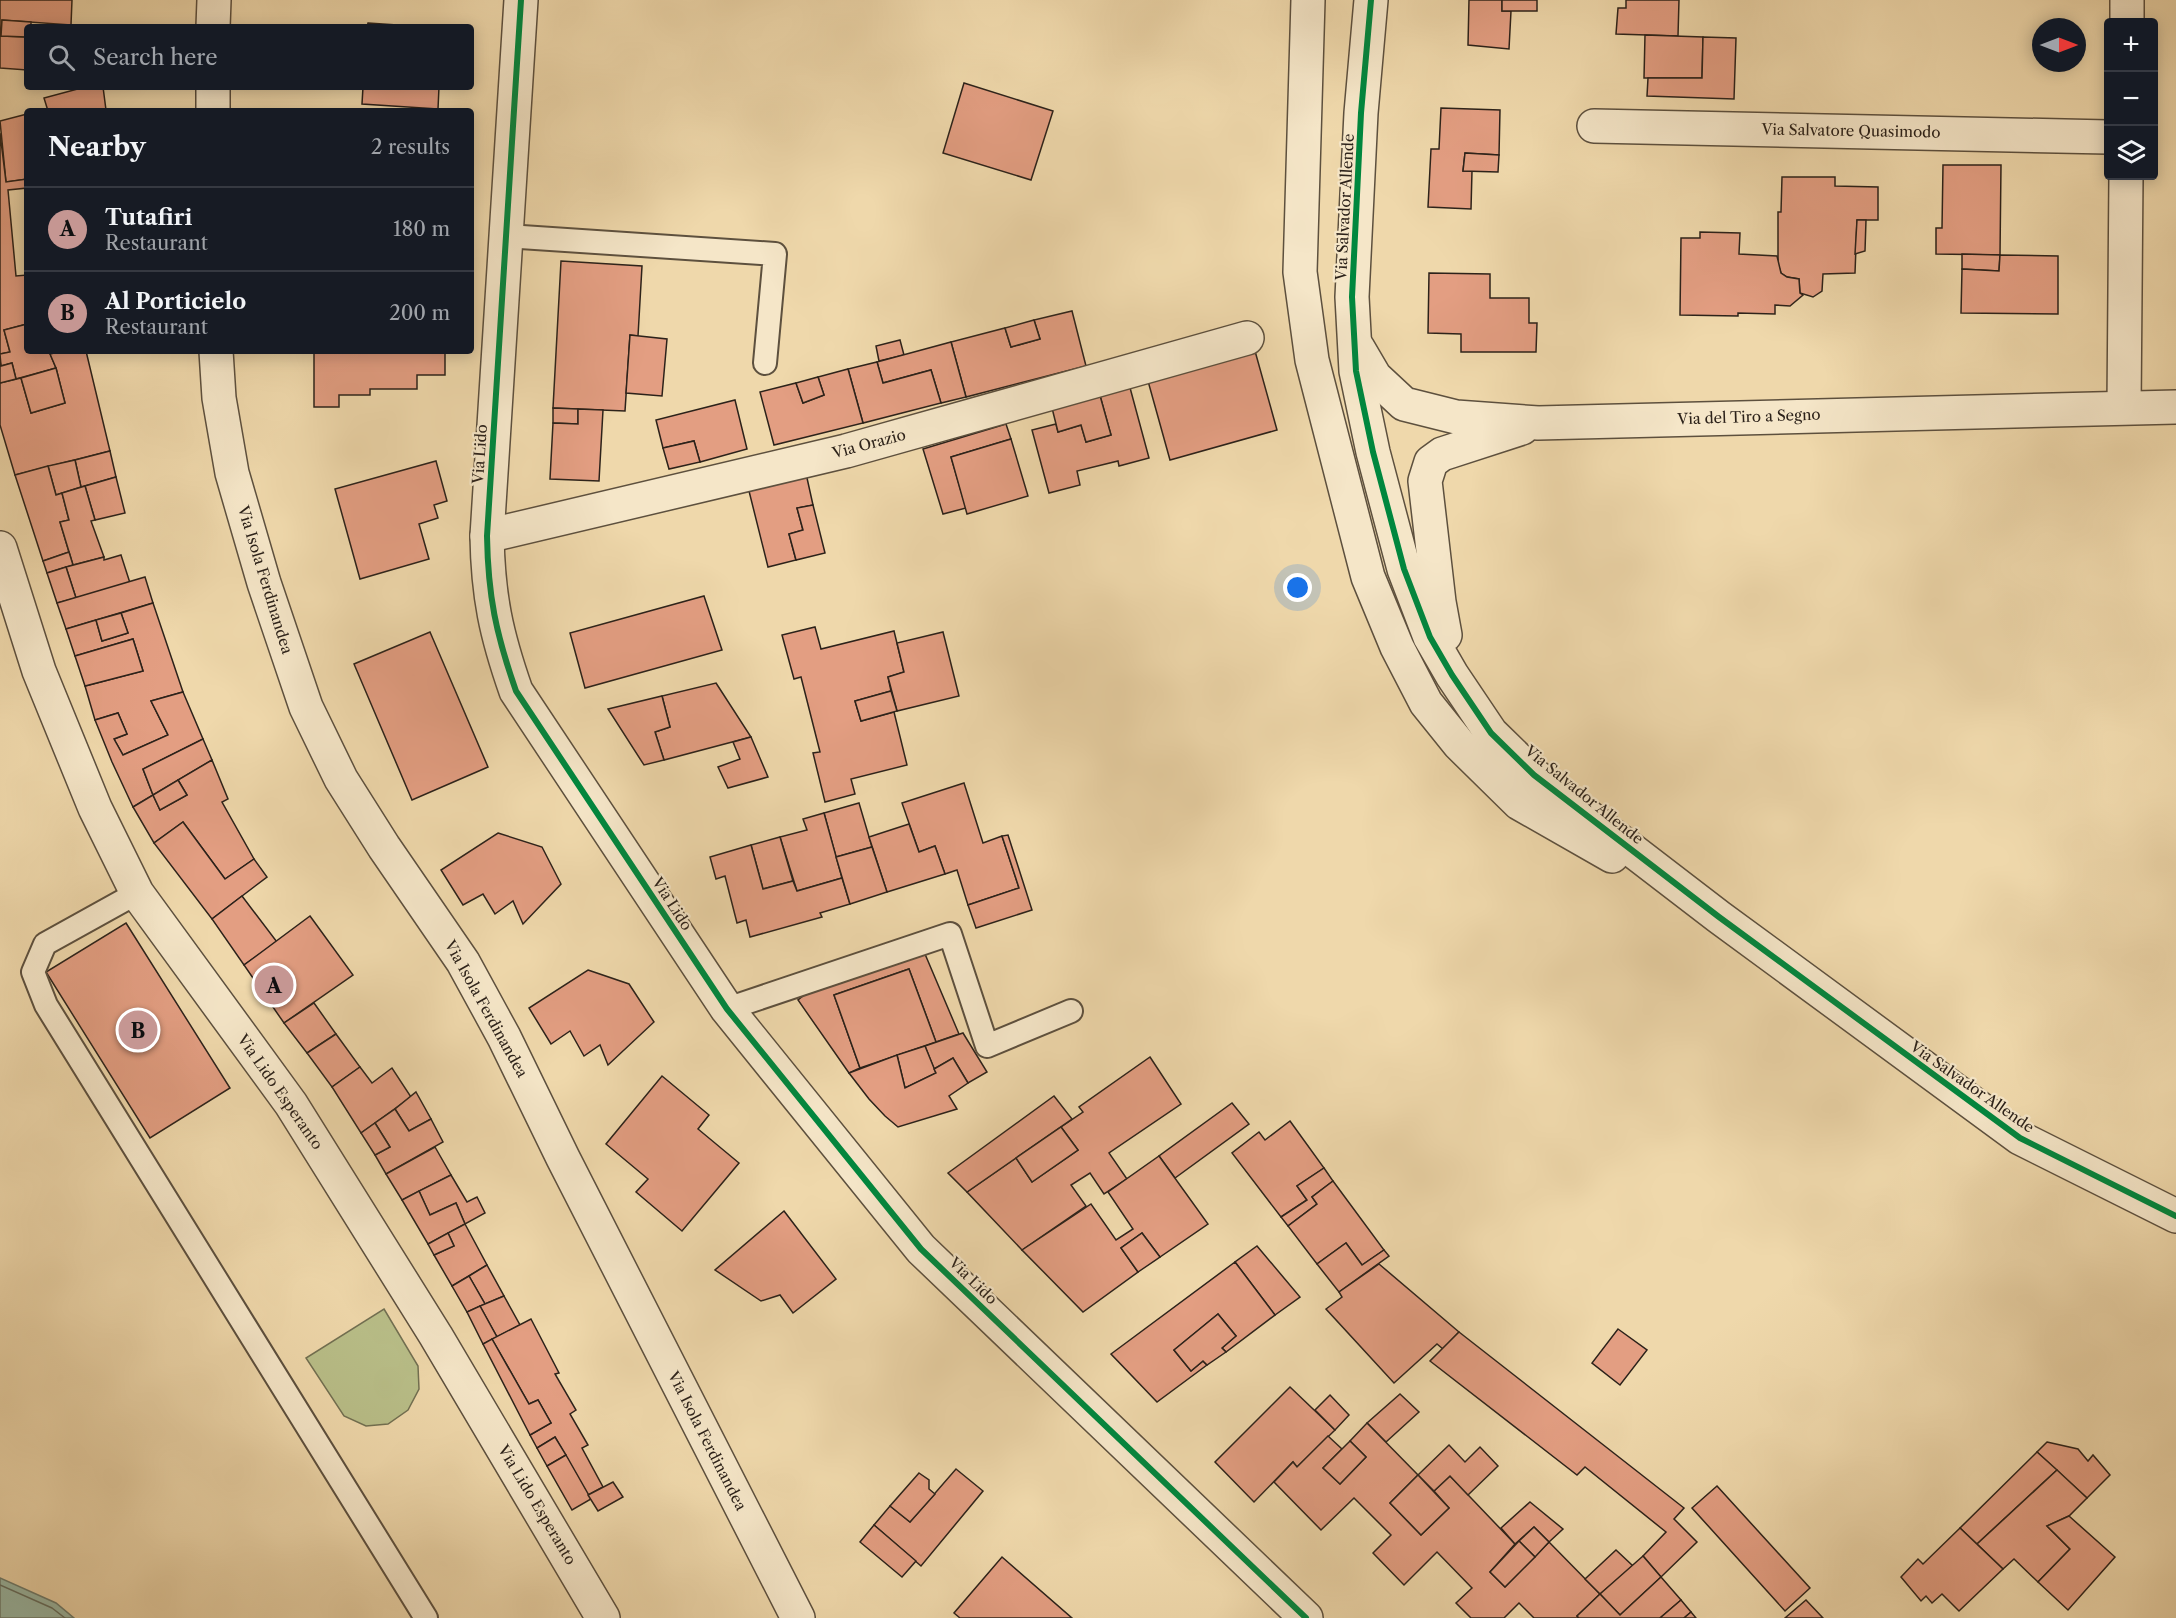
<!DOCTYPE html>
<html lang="en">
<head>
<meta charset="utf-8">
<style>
	body { margin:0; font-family:"Libre Caslon Text",serif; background:#20242c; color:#f1f3f6 }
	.controls { position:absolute; right:18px; top:18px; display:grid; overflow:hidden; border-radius:6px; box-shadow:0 3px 15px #0003 }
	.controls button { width:54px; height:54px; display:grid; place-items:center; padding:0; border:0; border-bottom:2px solid #363941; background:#171b24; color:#f1f3f6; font:30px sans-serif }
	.compass { position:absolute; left:2032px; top:18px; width:54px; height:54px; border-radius:50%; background:#171b24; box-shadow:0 3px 15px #0003; rotate:90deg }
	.you { position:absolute; left:1298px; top:588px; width:21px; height:21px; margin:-15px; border:4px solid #fff; border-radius:50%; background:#1a73e8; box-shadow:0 0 0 9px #1a73e833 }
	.badge { display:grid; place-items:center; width:39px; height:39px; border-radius:50%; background:#c59692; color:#111; font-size:20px; font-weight:700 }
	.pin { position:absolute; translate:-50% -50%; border:3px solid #fff; box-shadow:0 2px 6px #0006 }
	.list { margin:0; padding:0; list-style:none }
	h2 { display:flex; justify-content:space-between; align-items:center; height:78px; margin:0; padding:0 24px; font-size:26px }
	h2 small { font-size:20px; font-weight:400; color:#9ea1a6 }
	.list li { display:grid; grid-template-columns:39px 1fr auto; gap:18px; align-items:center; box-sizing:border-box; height:84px; padding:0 24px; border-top:2px solid #363941 }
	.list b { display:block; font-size:22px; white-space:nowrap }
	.list p { margin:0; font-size:20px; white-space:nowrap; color:#9ea1a6 }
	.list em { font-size:20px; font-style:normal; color:#9ea1a6 }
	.icon { flex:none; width:33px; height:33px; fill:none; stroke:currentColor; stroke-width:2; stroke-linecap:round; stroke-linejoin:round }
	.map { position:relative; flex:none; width:2176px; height:1618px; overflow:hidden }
	.search { position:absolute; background:#171b24; box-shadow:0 3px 15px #0003; left:24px; top:24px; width:450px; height:66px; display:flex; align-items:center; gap:15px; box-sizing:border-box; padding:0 21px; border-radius:6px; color:#9ea1a6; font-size:22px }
	.panel { position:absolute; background:#171b24; box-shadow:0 3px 15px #0003; left:24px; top:108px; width:450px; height:246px; border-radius:6px }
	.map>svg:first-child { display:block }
</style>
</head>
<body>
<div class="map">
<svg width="2176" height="1618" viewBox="0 0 2176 1618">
	<rect width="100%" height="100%" fill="#efd8ab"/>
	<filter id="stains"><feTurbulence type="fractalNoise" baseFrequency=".00333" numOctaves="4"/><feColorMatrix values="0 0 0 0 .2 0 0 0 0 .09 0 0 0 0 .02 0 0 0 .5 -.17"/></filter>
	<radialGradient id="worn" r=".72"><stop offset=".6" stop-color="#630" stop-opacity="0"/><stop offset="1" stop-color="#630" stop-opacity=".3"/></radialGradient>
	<polygon fill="#b9bf89" stroke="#727052" stroke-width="1.5" points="384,1309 418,1366 419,1389 408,1410 388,1424 366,1426 344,1416 306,1358"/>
	<polygon fill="#9abaa7" stroke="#6e7d6f" stroke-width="1.5" points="0,1578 56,1603 74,1618 0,1618"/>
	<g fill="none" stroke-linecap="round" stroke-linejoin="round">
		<polyline stroke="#636e60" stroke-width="1.5" points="0,1585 52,1608 65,1618"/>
	</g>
	<g fill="#e39e82" stroke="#2c221a" stroke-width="1.5">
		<polygon points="0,0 72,0 71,25 2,20 1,36 27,37 27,70 0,68"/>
		<polygon points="1469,0 1502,0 1502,11 1511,11 1509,49 1468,45"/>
		<rect x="1502" y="0" width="35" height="11"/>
		<polygon points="1626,0 1679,0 1678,36 1616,34 1618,8 1626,8"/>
		<polygon points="2,20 31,22 31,27 27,27 27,37 1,36"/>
		<polygon points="368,23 427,27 367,27"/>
		<polygon points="1645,35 1703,37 1702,78 1644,78"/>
		<polygon points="1703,37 1736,38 1734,99 1647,96 1648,78 1702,78"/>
		<polygon points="964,83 1053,111 1031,180 943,153"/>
		<polygon points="85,87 103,87 106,110 48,111 44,98"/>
		<polygon points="363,87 439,87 438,109 362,104"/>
		<polygon points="1441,108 1500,110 1499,155 1465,153 1463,171 1472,171 1471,209 1428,207 1431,149 1439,149"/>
		<polygon points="27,114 27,179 6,182 0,121"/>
		<polygon points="0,133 6,182 27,179 27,188 8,190 16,276 27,275 27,324 4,330 10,352 0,354"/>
		<polygon points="1465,153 1499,155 1498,172 1463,171"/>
		<polygon points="1943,165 2001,165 2000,255 1936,254 1936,228 1942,228"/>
		<polygon points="1782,177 1835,177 1835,186 1878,187 1878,220 1857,220 1855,273 1823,274 1822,291 1813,297 1800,293 1799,279 1787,277 1781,273 1778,264 1778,212 1781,212"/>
		<polygon points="1857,220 1866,220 1865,251 1855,254"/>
		<polygon points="1700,232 1740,233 1739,254 1777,256 1781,273 1787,277 1799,279 1800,293 1803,295 1790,306 1775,305 1775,314 1738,313 1738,316 1680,315 1681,238 1700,238"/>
		<polygon points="1962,254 2000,255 1999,271 1962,269"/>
		<polygon points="2000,255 2058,256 2058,314 1961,313 1962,269 1999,271"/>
		<polygon points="561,261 642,266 638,336 630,335 625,411 553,408"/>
		<polygon points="1429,273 1490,274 1490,298 1529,298 1529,323 1537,323 1536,352 1461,352 1461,334 1428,333"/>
		<polygon points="1072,311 1086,366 966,397 951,342 1005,328 1011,347 1040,339 1034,320"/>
		<polygon points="1034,320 1040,339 1011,347 1005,328"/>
		<polygon points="27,324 27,351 49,351 56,368 16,379 12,363 1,366 0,354 10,352 4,330"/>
		<polygon points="630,335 667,339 662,396 626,393"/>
		<polygon points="900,340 904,355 879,361 876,346"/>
		<polygon points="951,342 966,397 941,403 931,370 883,383 877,362"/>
		<polygon points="63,351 86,351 110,451 15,475 0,425 0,383 21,378 31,413 65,403 56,368 50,354"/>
		<polygon points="314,351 445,351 445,375 417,375 417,389 370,389 370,395 339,395 339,407 314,407"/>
		<polygon points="1255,351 1277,430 1170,460 1148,381"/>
		<polygon points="0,361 1,366 12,363 16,379 0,383"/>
		<polygon points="877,362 883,383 931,370 941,403 863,423 848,369"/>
		<polygon points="56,368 65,403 31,413 21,378"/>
		<polygon points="848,369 863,423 774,445 760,392 796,383 803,403 824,395 818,377"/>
		<polygon points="818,377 824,395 803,403 796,383"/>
		<polygon points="1129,384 1149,458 1119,466 1118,461 1077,471 1080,485 1049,493 1032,430 1056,424 1058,432 1081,425 1086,442 1111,435 1099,392"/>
		<polygon points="1099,392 1111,435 1086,442 1081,425 1058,432 1051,404"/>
		<polygon points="735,400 747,449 700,462 694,441 663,448 656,420"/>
		<polygon points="553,408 578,409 578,424 553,423"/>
		<polygon points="578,409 603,410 599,481 550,479 553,423 578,424"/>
		<polygon points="1006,424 1011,439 951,457 966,508 943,514 923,449"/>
		<polygon points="1011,439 1028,496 967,514 951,457"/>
		<polygon points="694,441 700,462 669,469 663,448"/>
		<polygon points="110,451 116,477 81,487 75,460"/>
		<polygon points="75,460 81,487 56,495 48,466"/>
		<polygon points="436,461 447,501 434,505 438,518 419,524 429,559 360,579 335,489"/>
		<polygon points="48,466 56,495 62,493 69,520 60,522 69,552 43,561 15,475"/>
		<polygon points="805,469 813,505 797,508 803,530 789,534 796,560 768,567 747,483"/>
		<polygon points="116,477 125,513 95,520 85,486"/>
		<polygon points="85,486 95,520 91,521 104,557 73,565 60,522 69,520 62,493"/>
		<polygon points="813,505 825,553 796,560 789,534 803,530 797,508"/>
		<polygon points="69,552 73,565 47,573 43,561"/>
		<polygon points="121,555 130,583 76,598 66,567 104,557 104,560"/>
		<polygon points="66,567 76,598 57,603 47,573"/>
		<polygon points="145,577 153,603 66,629 57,603"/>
		<polygon points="704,596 722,650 585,688 570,633"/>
		<polygon points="153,603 183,692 151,701 168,735 123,755 114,739 127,734 118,713 95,720 85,686 143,671 133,639 75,656 66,629 96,620 102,641 128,633 121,613"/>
		<polygon points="121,613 128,633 102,641 96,620"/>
		<polygon points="815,627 821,649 894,631 904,672 888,677 891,691 855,701 861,721 894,712 907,765 851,779 855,794 825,802 813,753 820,752 801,677 794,679 782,635"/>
		<polygon points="430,632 488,767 412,800 354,664"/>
		<polygon points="943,632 959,696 897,711 888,677 904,672 897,643"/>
		<polygon points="133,639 143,671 85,686 75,656"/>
		<polygon points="716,683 751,737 664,760 655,732 670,727 662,696"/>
		<polygon points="891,691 897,711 861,721 855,701"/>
		<polygon points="183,692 203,739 143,769 153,795 133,807 112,762 95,720 118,713 127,734 114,739 123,755 168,735 151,701"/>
		<polygon points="662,696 670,727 655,732 664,760 644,765 608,709"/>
		<polygon points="751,737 768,777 728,788 718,767 740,759 733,742"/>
		<polygon points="203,739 212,760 153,795 143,769"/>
		<polygon points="212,760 228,799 222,802 254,859 225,879 183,822 154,843 133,807 153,795 160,810 187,795 178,780"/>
		<polygon points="178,780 187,795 160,810 153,795"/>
		<polygon points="964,783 983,843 1002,836 1019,888 968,905 957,870 945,874 935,846 919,852 902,803"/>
		<polygon points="859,803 872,847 836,857 824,813"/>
		<polygon points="824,813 842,878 797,891 780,837 807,830 803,819"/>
		<polygon points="183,822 225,879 254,859 267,877 212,919 154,843"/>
		<polygon points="909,824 919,852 935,846 945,874 887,892 869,837"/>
		<polygon points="498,833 542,847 561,884 523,924 513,901 495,914 483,894 463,905 441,870"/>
		<polygon points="1008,835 1032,910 976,928 968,905 1019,888 1002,836"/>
		<polygon points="780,837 793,881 763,889 751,845"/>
		<polygon points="751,845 763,889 793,881 797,891 842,878 850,904 820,913 822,917 750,937 746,920 737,923 725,876 716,879 710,857"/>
		<polygon points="872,847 887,892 850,904 836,857"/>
		<polygon points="242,896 277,942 244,965 212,919"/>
		<polygon points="310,916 353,975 284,1023 244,965"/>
		<polygon points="126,923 230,1088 150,1138 46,972"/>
		<polygon points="922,947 959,1034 936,1042 909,969 834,995 860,1068 849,1073 798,1000 820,982"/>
		<polygon points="909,969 936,1042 860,1068 834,995"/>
		<polygon points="588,970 629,984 654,1022 608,1065 600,1045 584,1056 570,1031 551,1044 529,1008"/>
		<polygon points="314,1003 336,1034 307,1053 284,1023"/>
		<polygon points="963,1033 987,1072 968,1083 953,1058 934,1069 925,1046"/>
		<polygon points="336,1034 360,1067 332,1087 307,1053"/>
		<polygon points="925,1046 936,1073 905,1088 897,1055"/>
		<polygon points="897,1055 905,1088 936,1073 934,1069 953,1058 968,1083 949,1096 957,1109 898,1127 885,1116 869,1099 849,1073"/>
		<polygon points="1150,1057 1181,1104 1109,1153 1127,1179 1104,1194 1090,1173 1071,1185 1086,1206 1022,1250 967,1192 1016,1158 1032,1182 1078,1150 1061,1127 1083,1112 1079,1107"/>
		<polygon points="360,1067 372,1083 392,1068 411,1097 361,1133 332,1087"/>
		<polygon points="662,1076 709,1115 698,1129 739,1163 682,1231 636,1192 648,1179 606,1144"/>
		<polygon points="416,1092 431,1119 409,1131 395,1109"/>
		<polygon points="1054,1096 1072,1119 967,1192 948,1173"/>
		<polygon points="1232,1103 1249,1124 1175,1178 1159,1156"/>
		<polygon points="395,1109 409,1131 431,1119 443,1142 386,1174 375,1155 390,1147 375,1123"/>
		<polygon points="1290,1121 1324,1168 1297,1186 1307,1200 1281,1217 1232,1153 1259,1132 1265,1140"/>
		<polygon points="375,1123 390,1147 375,1155 361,1133"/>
		<polygon points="1061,1127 1078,1150 1032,1182 1016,1158"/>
		<polygon points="435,1147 451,1175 402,1200 386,1174"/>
		<polygon points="1159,1156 1208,1224 1160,1257 1142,1233 1121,1248 1138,1272 1083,1312 1022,1250 1091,1204 1116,1240 1133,1229 1108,1192"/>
		<polygon points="1324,1168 1333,1181 1312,1197 1317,1204 1288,1226 1281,1217 1307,1200 1297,1186"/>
		<polygon points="451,1175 467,1202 477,1197 485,1213 465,1224 456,1203 430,1215 419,1191"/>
		<polygon points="1333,1181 1384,1250 1362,1265 1346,1243 1317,1264 1288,1226 1317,1204 1312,1197"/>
		<polygon points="419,1191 430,1215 456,1203 465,1224 428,1244 402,1200"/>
		<polygon points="784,1211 836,1279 793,1313 780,1295 761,1301 715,1270"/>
		<polygon points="465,1224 487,1265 452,1286 434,1255 454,1246 448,1233"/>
		<polygon points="448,1233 454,1246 434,1255 428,1244"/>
		<polygon points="1142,1233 1160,1257 1138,1272 1121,1248"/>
		<polygon points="1346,1243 1362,1265 1384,1250 1389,1256 1339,1292 1317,1264"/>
		<polygon points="1257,1246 1300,1297 1275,1315 1235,1262"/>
		<polygon points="1235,1262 1275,1315 1226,1352 1222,1348 1236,1336 1218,1314 1174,1350 1191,1371 1203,1361 1207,1365 1157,1402 1111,1354"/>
		<polygon points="1379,1264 1459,1332 1443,1349 1437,1344 1394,1383 1326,1309 1342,1297 1339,1292"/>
		<polygon points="487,1265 504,1296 485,1304 469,1276"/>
		<polygon points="469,1276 485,1304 467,1312 452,1286"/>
		<polygon points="504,1296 520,1325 497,1337 480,1306"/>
		<polygon points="480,1306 497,1337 483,1344 467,1312"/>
		<polygon points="1218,1314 1236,1336 1222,1348 1226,1352 1207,1365 1203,1361 1191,1371 1174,1350"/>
		<polygon points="531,1319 559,1373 555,1374 576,1410 570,1414 588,1445 582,1448 603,1487 588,1495 555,1437 537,1448 530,1435 551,1423 538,1400 529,1404 492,1339"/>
		<polygon points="1618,1329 1647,1350 1620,1385 1592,1363"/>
		<polygon points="1459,1332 1684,1508 1674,1519 1697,1542 1661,1577 1643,1556 1666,1532 1585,1467 1577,1475 1430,1361"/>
		<polygon points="492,1339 529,1404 538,1400 551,1423 530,1435 483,1344"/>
		<polygon points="1290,1387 1335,1430 1297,1467 1293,1462 1254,1502 1215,1462"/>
		<polygon points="1400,1394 1419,1412 1386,1442 1367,1423"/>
		<polygon points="1330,1395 1349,1415 1335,1430 1315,1410"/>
		<polygon points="1367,1423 1418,1475 1390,1503 1421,1535 1449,1508 1434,1491 1450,1476 1515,1544 1490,1572 1505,1587 1549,1542 1600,1594 1577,1616 1579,1618 1534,1618 1519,1603 1504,1618 1471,1618 1456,1603 1472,1588 1437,1552 1404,1585 1373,1553 1391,1535 1354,1498 1321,1530 1274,1482 1293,1462 1297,1467 1328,1436 1342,1449 1323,1468 1340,1484 1366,1457 1350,1441"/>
		<polygon points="555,1437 566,1455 547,1466 537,1448"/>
		<polygon points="1350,1441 1366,1457 1340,1484 1323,1468"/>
		<polygon points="2047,1442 2078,1449 2088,1461 2093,1455 2110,1475 2087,1498 2037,1452"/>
		<polygon points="1449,1445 1465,1462 1480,1447 1498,1466 1468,1495 1450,1476 1434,1491 1418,1475"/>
		<polygon points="2037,1452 2057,1470 1977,1544 1960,1528"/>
		<polygon points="566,1455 591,1499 572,1510 547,1466"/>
		<polygon points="956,1469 983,1491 921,1566 874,1525 890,1506 910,1522"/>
		<polygon points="2057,1470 2087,1498 2069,1516 2047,1526 2070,1549 2038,1582 2014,1559 2003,1569 1977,1544"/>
		<polygon points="919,1473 929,1480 929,1489 935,1494 910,1522 890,1506"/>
		<polygon points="1418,1475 1449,1508 1421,1535 1390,1503"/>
		<polygon points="613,1482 623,1497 598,1511 588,1495"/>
		<polygon points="1717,1486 1810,1588 1785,1611 1692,1508"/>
		<polygon points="1530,1502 1563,1529 1549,1542 1534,1527 1515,1544 1501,1528"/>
		<polygon points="2069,1516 2115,1557 2068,1610 2038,1582 2070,1549 2047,1526"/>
		<polygon points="874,1525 916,1561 902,1577 860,1542"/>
		<polygon points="1534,1527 1549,1542 1535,1557 1519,1541"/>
		<polygon points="1960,1528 2003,1569 1959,1611 1942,1594 1932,1603 1926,1596 1921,1601 1901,1577 1918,1559 1923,1564"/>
		<polygon points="1519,1541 1535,1557 1505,1587 1490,1572"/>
		<polygon points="1616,1550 1633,1566 1600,1594 1585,1579"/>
		<polygon points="1643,1556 1661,1577 1620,1615 1600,1594"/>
		<polygon points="1002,1557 1072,1618 960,1618 954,1613"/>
		<polygon points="1661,1577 1681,1600 1660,1618 1579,1618 1577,1616 1600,1594 1620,1615"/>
		<polygon points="1681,1600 1691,1612 1684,1618 1660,1618"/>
		<polygon points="1806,1600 1823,1618 1785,1618"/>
		<polygon points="1691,1612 1696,1618 1684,1618"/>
	</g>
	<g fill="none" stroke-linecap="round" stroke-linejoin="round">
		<g stroke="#5d503e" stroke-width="26">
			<g id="lane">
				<polyline points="506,236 775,254 765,363"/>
				<polyline points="137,893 45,944 33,972 46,1005 426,1618"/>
				<polyline points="727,1009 950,934 987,1046 1071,1011"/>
			</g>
		</g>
		<g stroke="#5d503e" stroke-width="36">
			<g id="street">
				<path d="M521 0 487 536C488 596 496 634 516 691L727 1009 921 1249 1306 1618"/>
				<polyline points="1308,0 1300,272 1312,360 1368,577 1397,647 1426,703 1459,744 1519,803 1612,856"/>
				<polyline points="1371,0 1361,113 1352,297 1356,371 1373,452 1404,569 1430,637 1452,675 1491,733 1534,775 1719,917 2020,1138 2176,1216"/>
				<polyline points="2127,22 2127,0"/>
				<polyline points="213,27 214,0"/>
				<polyline points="213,87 213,111"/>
				<polyline points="1594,126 2108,137"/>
				<polyline points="1358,348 1375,377 1404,404 1456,417 1538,423 2176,407"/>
				<polyline points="216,351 219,398 232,473 264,583 306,707 341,779 384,847 463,962 504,1037 563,1158 798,1618"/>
				<polyline points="2124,407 2126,176"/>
				<polyline points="487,536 846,451 1247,338"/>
				<polyline points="0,548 39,671 95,808 137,893 291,1104 436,1336 603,1618"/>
				<polyline points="1445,635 1439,602 1425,481 1431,462 1442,454 1522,428"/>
			</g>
		</g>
		<use href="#lane" stroke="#f5e6c8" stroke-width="22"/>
		<use href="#street" stroke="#f5e6c8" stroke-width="33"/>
		<g stroke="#f5e6c8" stroke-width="10">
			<g id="cycleway">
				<path d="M521 0 487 536C488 596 496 634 516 691L727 1009 921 1249 1306 1618"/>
				<polyline points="1371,0 1361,113 1352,297 1356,371 1373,452 1404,569 1430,637 1452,675 1491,733 1534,775 1719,917 2020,1138 2176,1216"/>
			</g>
		</g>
		<use href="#cycleway" stroke="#00873e" stroke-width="6"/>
	</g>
	<g text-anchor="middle" stroke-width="4.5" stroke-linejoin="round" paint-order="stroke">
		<g font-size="15" fill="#2c221a" stroke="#f5e6c8">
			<text transform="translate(1851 131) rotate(1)" y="5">Via Salvatore Quasimodo</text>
			<text transform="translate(1345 207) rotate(-87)" y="5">Via Salvador Allende</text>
			<text transform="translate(1749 417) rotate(-2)" y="5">Via del Tiro a Segno</text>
			<text transform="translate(869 444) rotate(-15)" y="5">Via Orazio</text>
			<text transform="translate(480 454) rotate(-86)" y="5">Via Lido</text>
			<text transform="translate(265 580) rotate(73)" y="5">Via Isola Ferdinandea</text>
			<text transform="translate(1584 795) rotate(39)" y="5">Via Salvador Allende</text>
			<text transform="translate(672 904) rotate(57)" y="5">Via Lido</text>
			<text transform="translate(486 1009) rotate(61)" y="5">Via Isola Ferdinandea</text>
			<text transform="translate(1972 1087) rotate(35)" y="5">Via Salvador Allende</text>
			<text transform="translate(280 1092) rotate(55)" y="5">Via Lido Esperanto</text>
			<text transform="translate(973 1281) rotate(44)" y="5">Via Lido</text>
			<text transform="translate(707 1441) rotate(63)" y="5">Via Isola Ferdinandea</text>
			<text transform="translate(537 1505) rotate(59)" y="5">Via Lido Esperanto</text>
		</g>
	</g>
	<rect width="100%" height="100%" filter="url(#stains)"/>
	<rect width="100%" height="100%" fill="url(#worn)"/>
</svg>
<div class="controls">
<button>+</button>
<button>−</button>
<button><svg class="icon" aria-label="layers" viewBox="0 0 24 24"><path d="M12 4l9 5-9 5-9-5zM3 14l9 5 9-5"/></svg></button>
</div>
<svg class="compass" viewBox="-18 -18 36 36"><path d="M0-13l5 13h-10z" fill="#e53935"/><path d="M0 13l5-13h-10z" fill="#9ea1a6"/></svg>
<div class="you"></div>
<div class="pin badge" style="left:274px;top:985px">A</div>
<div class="pin badge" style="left:138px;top:1030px">B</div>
<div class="search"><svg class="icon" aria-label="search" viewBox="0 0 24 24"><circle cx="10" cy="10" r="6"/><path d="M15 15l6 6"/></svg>Search here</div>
<section class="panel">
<h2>Nearby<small>2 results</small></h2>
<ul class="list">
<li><span class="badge">A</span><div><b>Tutafiri</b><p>Restaurant</p></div><em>180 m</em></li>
<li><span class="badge">B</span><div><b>Al Porticielo</b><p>Restaurant</p></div><em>200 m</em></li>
</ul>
</section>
</div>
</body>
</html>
